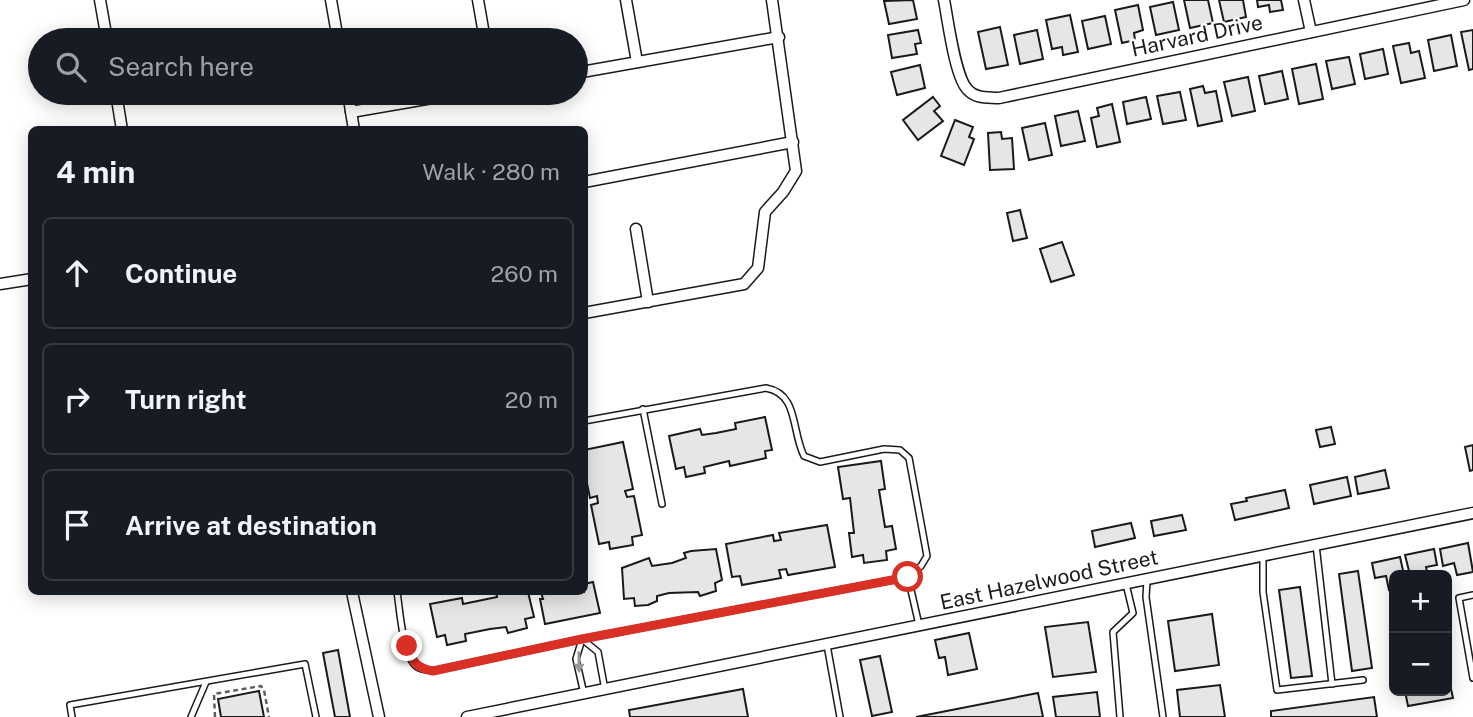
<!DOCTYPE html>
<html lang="en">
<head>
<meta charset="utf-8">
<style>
	body { margin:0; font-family:"Public Sans",sans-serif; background:#20242c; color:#f1f3f6 }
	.controls { position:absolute; right:21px; bottom:21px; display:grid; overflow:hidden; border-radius:10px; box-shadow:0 4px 18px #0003 }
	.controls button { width:63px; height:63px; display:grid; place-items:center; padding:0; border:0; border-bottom:2px solid #363941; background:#171b24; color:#f1f3f6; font:35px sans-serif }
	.stop { position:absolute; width:21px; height:21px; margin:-16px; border:5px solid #d93025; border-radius:50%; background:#fff }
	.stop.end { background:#d93025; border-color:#fff; box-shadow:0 2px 7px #0008 }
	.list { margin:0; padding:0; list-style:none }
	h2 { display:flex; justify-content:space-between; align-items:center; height:91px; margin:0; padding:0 28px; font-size:30px }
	h2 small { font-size:23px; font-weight:400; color:#9ea1a6 }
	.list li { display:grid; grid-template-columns:46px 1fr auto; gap:21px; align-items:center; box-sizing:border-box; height:112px; margin:0 14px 14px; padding:0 14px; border:2px solid #363941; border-radius:10px }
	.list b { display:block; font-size:26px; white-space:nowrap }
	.list em { font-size:23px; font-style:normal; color:#9ea1a6 }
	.icon { flex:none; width:38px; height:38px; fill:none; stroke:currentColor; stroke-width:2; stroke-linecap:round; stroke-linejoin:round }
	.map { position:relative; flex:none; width:1473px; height:717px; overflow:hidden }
	.search { position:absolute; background:#171b24; box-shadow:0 4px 18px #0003; left:28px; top:28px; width:560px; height:77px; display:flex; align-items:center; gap:18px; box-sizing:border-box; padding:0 24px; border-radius:38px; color:#9ea1a6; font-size:26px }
	.panel { position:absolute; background:#171b24; box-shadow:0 4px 18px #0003; left:28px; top:126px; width:560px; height:469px; border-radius:10px }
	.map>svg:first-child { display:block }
</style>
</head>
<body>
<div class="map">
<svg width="1473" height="717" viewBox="0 0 1473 717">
	<rect width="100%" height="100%" fill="#fff"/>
	<g fill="#e6e6e6" stroke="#1a1a1a" stroke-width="2">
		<polygon points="913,0 917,19 889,24 884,1"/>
		<polygon points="1184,0 1208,0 1213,23 1190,28"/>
		<polygon points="1219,0 1243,0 1246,17 1224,22"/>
		<polygon points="1257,0 1281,0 1283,10 1270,12 1269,5 1258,7"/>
		<polygon points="1173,2 1179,30 1156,35 1150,7"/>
		<polygon points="1138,5 1143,30 1134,33 1135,40 1122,43 1115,10"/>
		<polygon points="1070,15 1078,52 1063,55 1062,47 1052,49 1046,20"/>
		<polygon points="1105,16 1111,44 1088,49 1082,21"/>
		<polygon points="1000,27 1008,65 986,69 978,32"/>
		<polygon points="918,30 921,43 915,44 917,54 892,58 888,35"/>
		<polygon points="1037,30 1043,59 1020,64 1014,35"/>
		<polygon points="1473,30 1473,69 1469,70 1461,32"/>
		<polygon points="1451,35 1457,66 1434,71 1428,40"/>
		<polygon points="1409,43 1411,53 1419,51 1425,78 1401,83 1393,46"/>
		<polygon points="1383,49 1388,74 1365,79 1360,54"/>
		<polygon points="1349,57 1355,84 1332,89 1326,61"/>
		<polygon points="1316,64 1323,99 1299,104 1292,69"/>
		<polygon points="920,65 925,88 897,95 891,72"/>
		<polygon points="1282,71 1288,99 1265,104 1259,76"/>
		<polygon points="1248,77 1255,111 1232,116 1224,82"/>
		<polygon points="1203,86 1205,93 1216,91 1222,121 1198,126 1190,89"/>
		<polygon points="1180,92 1186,120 1163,124 1157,96"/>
		<polygon points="933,97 940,106 934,111 943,121 918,140 903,120"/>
		<polygon points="1146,97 1151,119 1127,124 1123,102"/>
		<polygon points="1112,104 1120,142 1097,147 1091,118 1099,116 1097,108"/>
		<polygon points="1078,111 1085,141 1061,146 1055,116"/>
		<polygon points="955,120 973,127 969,137 974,139 964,165 941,156"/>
		<polygon points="1045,123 1052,155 1029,160 1022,128"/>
		<polygon points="1001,132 1002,139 1012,138 1014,169 990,170 988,133"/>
		<polygon points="1020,210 1027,238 1013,241 1007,213"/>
		<polygon points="1062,242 1074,275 1051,282 1040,249"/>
		<polygon points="765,417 772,450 765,451 766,458 730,466 729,461 704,467 705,473 686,477 684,467 676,469 669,436 700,429 702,435 716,433 736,429 735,423"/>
		<polygon points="1331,427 1335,444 1320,447 1316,430"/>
		<polygon points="623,442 633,489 625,491 627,497 634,496 642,535 632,537 633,545 610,549 609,542 599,544 591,505 598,503 597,496 590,498 584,469 584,450"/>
		<polygon points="1473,445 1473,470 1470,471 1465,447"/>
		<polygon points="881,461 885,489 879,490 885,527 892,526 896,549 886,551 887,560 864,563 863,555 852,557 849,533 854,533 850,498 843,499 838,467"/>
		<polygon points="1385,470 1389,488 1358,494 1355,477"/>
		<polygon points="1347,477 1351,496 1314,504 1310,485"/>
		<polygon points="1285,490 1289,508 1235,520 1231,504 1247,501 1246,498"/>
		<polygon points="1182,515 1186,530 1154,536 1151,521"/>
		<polygon points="1131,523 1135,538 1095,547 1092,531"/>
		<polygon points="827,525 835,567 788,575 786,569 779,570 781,578 742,585 740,576 732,577 726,544 773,535 774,541 781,540 779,533"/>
		<polygon points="1468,543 1473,572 1457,575 1454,563 1443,566 1440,549"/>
		<polygon points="716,549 722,580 715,583 716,591 700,596 698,592 669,593 657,596 657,601 648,605 635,606 634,598 624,599 622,568 649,558 652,566 672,563 686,558 684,553 691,551"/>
		<polygon points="1434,549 1437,565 1426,567 1428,575 1410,575 1405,555"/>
		<polygon points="1400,557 1404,575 1394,575 1394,589 1389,590 1386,576 1375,578 1372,563"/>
		<polygon points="1358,571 1372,668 1352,671 1339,574"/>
		<polygon points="593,582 600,613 545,624 540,599 543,599 541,592 584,592 584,584"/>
		<polygon points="1300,587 1312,676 1291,678 1279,590"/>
		<polygon points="496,592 528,592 534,617 525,619 527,628 508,633 506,627 490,629 465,634 466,641 447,645 445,635 437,637 430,604 462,598 463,604 497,597"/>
		<polygon points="1212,614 1219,665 1175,671 1168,621"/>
		<polygon points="1088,622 1096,672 1053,677 1045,627"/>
		<polygon points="969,633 977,669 948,675 945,657 939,658 935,640"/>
		<polygon points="338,650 350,717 335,717 323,653"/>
		<polygon points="880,656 892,712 872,716 860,660"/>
		<polygon points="1447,671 1453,698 1408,706 1405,691 1447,691"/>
		<polygon points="1220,685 1225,717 1180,717 1177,690"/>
		<polygon points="743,689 748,717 630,717 629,710"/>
		<polygon points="259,691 264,717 221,717 218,699"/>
		<polygon points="1097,692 1100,717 1056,717 1053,697"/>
		<polygon points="1038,693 1043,717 916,717"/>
		<polygon points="1374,697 1377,717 1271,717 1271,711"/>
	</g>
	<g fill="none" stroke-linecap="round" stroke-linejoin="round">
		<g stroke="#1a1a1a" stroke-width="8">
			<g id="service">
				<polyline points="643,409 662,504"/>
				<polyline points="1316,545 1332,684"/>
				<polyline points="1263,556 1263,592 1277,690 1363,680"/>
				<polyline points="908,577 919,625"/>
				<polyline points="1147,580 1146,597 1163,717"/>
				<path d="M397 592C400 611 402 647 413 663 418 670 426 670 433 671L582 639 908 577 921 566 927 556 909 458 900 450 884 449 820 462 804 456C791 430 799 394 766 388L584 421"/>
				<polyline points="1473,595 1459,598 1473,678"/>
				<polyline points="827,645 840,717"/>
				<polyline points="584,694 576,659 582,639 598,652 605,690"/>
				<polyline points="72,717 70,705 305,664 316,717"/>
				<polyline points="191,717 206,682"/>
				<polyline points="1120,717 1113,632 1133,613 1126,584"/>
			</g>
		</g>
		<g stroke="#1a1a1a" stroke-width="13">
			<g id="minor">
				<polyline points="100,0 107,40"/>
				<polyline points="331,0 338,40"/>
				<polyline points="478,0 485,40"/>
				<polyline points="626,0 637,62"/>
				<path d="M944 0C948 20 955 78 968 90 976 99 988 97 999 98L1464 0"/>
				<polyline points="1304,0 1311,32"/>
				<polyline points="576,73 779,37"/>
				<polyline points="116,93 122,130"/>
				<polyline points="348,93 354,130"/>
				<polyline points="351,112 461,93"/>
				<polyline points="584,182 793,142"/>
				<polyline points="636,229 648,302"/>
				<polyline points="0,284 32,279"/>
				<polyline points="584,313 744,284 758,268 765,212 783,192 796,171 772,0"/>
				<polyline points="352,592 379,717"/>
				<polyline points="467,717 1473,513"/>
			</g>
		</g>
		<polyline stroke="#5f5f5f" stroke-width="2.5" stroke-dasharray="5 3.5" stroke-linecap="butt" points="215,717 214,694 261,686 264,690 269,717"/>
		<use href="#service" stroke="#fff" stroke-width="5"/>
		<use href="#minor" stroke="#fff" stroke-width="10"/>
	</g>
	<defs><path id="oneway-solid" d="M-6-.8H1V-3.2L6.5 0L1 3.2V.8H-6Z" transform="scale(1.75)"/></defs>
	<use fill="#989898" href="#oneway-solid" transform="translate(579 662) rotate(89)"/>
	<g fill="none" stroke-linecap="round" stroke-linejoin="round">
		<path stroke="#d93025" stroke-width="9" d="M407 646C413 662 416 668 433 671L582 639 908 577"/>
	</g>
	<g text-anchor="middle" stroke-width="5" stroke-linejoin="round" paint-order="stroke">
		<g font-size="21" fill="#1a1a1a" stroke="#fff">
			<text transform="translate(1197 36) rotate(-12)" y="7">Harvard Drive</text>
			<text transform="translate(1049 580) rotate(-12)" y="7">East Hazelwood Street</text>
		</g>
	</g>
</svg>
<div class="controls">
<button>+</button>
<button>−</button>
</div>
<div class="stop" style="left:908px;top:577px"></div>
<div class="stop end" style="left:407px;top:646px"></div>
<div class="search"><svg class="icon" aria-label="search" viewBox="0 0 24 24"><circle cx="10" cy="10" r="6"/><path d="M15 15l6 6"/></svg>Search here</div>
<section class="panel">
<h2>4 min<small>Walk · 280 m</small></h2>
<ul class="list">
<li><svg class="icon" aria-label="ahead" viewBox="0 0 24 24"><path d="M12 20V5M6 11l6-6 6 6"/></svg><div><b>Continue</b></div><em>260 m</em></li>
<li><svg class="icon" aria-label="right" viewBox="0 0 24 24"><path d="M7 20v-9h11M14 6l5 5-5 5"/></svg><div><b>Turn right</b></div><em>20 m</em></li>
<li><svg class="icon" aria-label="arrive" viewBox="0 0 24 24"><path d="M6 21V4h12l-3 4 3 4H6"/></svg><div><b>Arrive at destination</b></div></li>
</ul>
</section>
</div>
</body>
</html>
